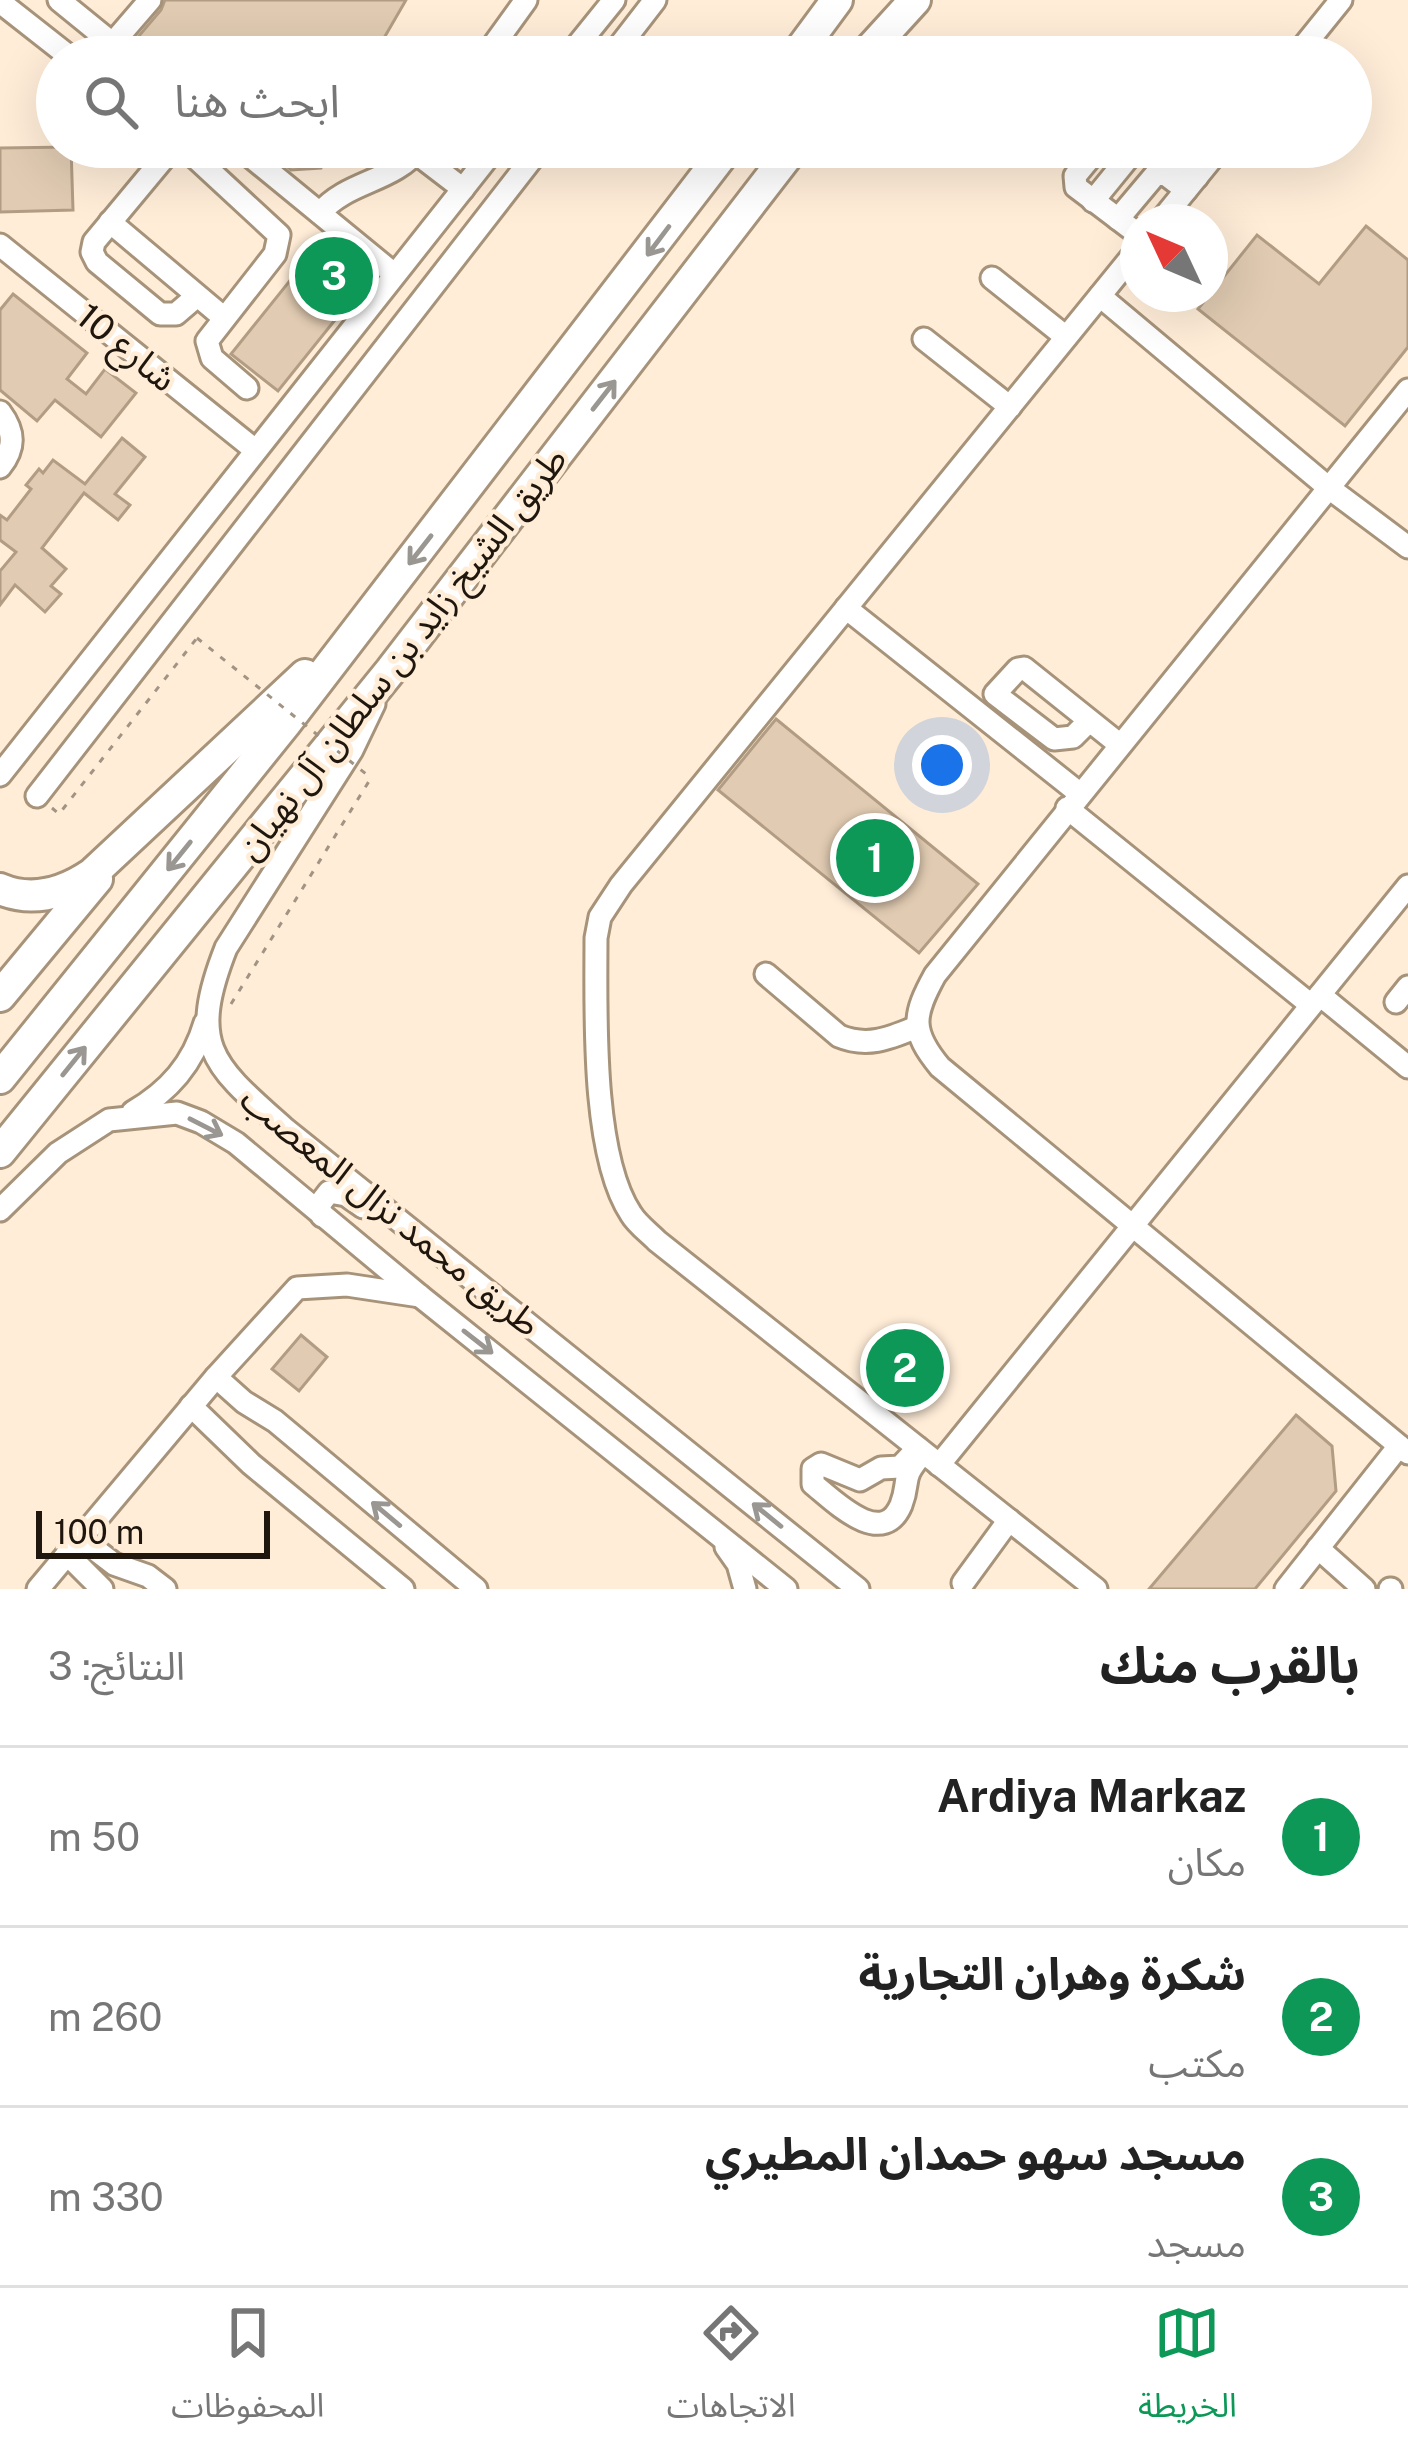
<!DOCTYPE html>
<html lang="ar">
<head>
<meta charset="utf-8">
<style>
	body { margin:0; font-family:"Public Sans","Noto Sans Arabic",sans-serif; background:#f6f6f6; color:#222; direction:rtl }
	.compass { position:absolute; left:1120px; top:204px; width:108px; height:108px; border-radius:50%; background:#fff; box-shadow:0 12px 48px #0002; rotate:314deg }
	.scale { position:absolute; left:36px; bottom:30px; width:234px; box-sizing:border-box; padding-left:12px; border:6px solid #1f170d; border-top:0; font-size:33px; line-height:42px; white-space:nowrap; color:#1f170d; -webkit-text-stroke:9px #ffedd8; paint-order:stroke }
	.you { position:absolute; left:942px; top:765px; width:42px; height:42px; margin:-30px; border:9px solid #fff; border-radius:50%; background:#1a73e8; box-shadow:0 0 0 18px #1a73e833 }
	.badge { display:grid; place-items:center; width:78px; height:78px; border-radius:50%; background:#0d9858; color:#fff; font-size:39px; font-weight:700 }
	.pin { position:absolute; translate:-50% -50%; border:6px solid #fff; box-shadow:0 3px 12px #0006 }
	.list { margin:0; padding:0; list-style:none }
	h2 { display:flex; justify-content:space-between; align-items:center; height:156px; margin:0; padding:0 48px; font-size:51px }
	h2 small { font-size:39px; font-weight:400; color:#767676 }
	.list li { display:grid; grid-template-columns:78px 1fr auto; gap:36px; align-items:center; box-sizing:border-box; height:180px; padding:0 48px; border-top:3px solid #e0e0e0 }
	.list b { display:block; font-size:45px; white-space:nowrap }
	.list p { margin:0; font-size:39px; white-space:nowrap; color:#767676 }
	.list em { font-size:39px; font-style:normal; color:#767676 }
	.icon { flex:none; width:66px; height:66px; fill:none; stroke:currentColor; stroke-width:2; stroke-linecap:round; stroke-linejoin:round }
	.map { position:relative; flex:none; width:1408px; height:1589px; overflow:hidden; direction:ltr }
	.search { position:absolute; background:#fff; box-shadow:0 12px 48px #0002; left:36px; right:36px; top:36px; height:132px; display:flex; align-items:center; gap:30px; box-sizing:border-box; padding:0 42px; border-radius:66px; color:#767676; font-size:45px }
	.sheet { height:696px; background:#fff }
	nav { display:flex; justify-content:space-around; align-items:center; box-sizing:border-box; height:168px; border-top:3px solid #e0e0e0; background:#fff; font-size:33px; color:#767676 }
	nav a { display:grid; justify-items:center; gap:6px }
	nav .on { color:#0d9858 }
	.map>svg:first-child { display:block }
</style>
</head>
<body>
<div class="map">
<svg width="1408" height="1589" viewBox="0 0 1408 1589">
	<rect width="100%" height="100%" fill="#ffedd8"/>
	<g fill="#e1cbb2" stroke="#b29d84" stroke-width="3">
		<polygon points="165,0 406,0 373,57 161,57 138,37 161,10"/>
		<polygon points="71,147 73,210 0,212 0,148"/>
		<polygon points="264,147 330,147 321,168 291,170"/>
		<polygon points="1366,226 1408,260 1408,347 1345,426 1198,309 1257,235 1319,284"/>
		<polygon points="292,278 339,315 278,391 231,354"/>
		<polygon points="13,294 87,353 67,379 86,394 105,369 136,393 101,437 55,400 37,421 0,390 0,310"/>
		<polygon points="122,438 145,457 115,494 130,505 118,520 84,493 42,548 66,569 51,586 61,594 45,612 15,585 0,605 0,571 16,552 0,540 0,515 7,520 31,489 26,485 39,469 43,473 53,460 85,484"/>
		<polygon points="776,719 978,884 919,953 718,790"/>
		<polygon points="301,1335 327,1357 299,1391 272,1369"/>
		<polygon points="1296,1415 1332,1446 1336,1491 1255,1589 1149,1589"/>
	</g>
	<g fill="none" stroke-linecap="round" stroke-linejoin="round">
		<g stroke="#a7937a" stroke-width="27">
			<g id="minor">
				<polyline points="59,0 129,57"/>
				<polyline points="0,2 70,57"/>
				<polyline points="112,44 150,0"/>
				<polyline points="485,57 526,0"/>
				<polyline points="568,57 614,0"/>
				<polyline points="611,57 655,0"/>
				<polyline points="1295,57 1341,0"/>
				<polyline points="173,147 94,242 92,252 97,262 160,314 176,314 197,296"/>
				<polyline points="184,147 279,235 275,254 207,341 212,358 247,388"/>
				<polyline points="239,147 394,274"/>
				<polyline points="1099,147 1075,176 1076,187 1138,234"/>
				<polyline points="1181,147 1178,161 1197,177"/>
				<polyline points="416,153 463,189"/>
				<polyline points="1093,201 1137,147"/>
				<path d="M320 213C348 180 393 183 421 147"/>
				<polyline points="1118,219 1155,175 1165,174 1186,190"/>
				<polyline points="110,222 223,317"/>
				<polyline points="1160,222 1221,147"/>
				<polyline points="0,245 254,449"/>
				<polyline points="992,278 1066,337"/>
				<polyline points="1100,296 1329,488 1408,547"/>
				<polyline points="924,339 1010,407"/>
				<path d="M1408 390 935 975C913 1015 910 1031 940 1067L1408 1453"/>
				<path d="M0 412C15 432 15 448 0 467"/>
				<polyline points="846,608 1079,793"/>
				<path d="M374 704 352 750 226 948C187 1047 213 1065 285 1129L858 1589"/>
				<polyline points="1089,721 1073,737 1054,739 995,694 1018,669 1024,668 1119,744"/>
				<polyline points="0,775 496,147"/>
				<polyline points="37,796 541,147"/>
				<polyline points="1067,808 1311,1005"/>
				<path d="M766 974 839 1036C868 1048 890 1038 917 1027"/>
				<polyline points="1320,995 1408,1067"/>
				<polyline points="1396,1002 1408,987"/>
				<path d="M133 1112C169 1091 193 1064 205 1023"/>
				<polyline points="0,1210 58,1153 109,1120 177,1113 201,1122 236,1143 420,1296 786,1589"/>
				<polyline points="322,1216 319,1205 329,1192 346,1195 363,1207"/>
				<polyline points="216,1377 244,1402 275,1421 476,1589"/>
				<polyline points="191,1406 251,1464 403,1589"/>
				<path d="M918 1448 900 1467 881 1468 860 1480 821 1464 813 1469V1484C833 1500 882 1550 901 1505 911 1479 899 1480 923 1453"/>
				<polyline points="939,1465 1408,886"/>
				<polyline points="80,1538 114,1564 148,1576 165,1589"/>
				<polyline points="726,1547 738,1564 745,1589"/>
				<polyline points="1318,1548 1364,1589"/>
				<polyline points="67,1554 102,1589"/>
				<polyline points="963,1583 1009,1520"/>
				<polyline points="38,1589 216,1377 297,1288 347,1285 420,1296"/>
				<path d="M1096 1589 657 1241C648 1232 637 1224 631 1214 591 1154 596 1010 596 938L600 917 621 885 1138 249"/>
				<polyline points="1286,1589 1399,1446"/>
				<polyline points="1390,1589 1391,1589"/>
			</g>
		</g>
		<g stroke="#a7937a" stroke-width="36">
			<g id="highway">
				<polyline points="795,57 837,0"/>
				<polyline points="863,57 915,0"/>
				<path d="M0 889C33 903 64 893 92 874L305 675"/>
				<polyline points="0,996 97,879"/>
				<polyline points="0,1078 285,724 728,147"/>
				<polyline points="0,1152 391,670 794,147"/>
			</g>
		</g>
		<g stroke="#a29484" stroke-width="3" stroke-dasharray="6 9" stroke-linecap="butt">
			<polyline points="52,808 59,814 197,638"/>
			<polyline points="231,1004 371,778"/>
		</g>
		<use href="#minor" stroke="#fff" stroke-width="21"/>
		<use href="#highway" stroke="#fff" stroke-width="30"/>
		<polyline stroke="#a29484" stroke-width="3" stroke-dasharray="6 9" stroke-linecap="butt" points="197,638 371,778"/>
	</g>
	<defs><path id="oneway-shaft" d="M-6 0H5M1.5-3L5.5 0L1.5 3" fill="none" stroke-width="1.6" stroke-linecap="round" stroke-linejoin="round" transform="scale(3)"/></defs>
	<g stroke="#9a9792">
		<use href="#oneway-shaft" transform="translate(658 241) rotate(127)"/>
		<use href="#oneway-shaft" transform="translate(604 395) rotate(-52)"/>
		<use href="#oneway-shaft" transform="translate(420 550) rotate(128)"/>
		<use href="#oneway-shaft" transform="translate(179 856) rotate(129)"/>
		<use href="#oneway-shaft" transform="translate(74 1061) rotate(-51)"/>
		<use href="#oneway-shaft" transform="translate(206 1127) rotate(27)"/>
		<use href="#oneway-shaft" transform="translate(478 1342) rotate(38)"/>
		<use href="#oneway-shaft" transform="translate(386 1514) rotate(-140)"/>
		<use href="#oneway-shaft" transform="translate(767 1515) rotate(-141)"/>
	</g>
	<g text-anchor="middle" stroke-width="9" stroke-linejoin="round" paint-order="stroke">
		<g font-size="36" fill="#1f170d" stroke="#ffedd8">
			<text transform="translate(127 347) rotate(39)" y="13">شارع 10</text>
			<text transform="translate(401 653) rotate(-52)" y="13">طريق الشيخ زايد بن سلطان آل نهيان</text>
			<text transform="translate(391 1211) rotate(39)" y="13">طريق محمد نزال المعصب</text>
		</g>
	</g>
</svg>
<svg class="compass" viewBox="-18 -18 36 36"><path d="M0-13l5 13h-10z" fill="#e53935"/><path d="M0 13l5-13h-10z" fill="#767676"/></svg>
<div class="scale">100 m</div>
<div class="you"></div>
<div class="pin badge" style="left:875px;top:858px">1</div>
<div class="pin badge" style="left:905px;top:1368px">2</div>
<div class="pin badge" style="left:334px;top:276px">3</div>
<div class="search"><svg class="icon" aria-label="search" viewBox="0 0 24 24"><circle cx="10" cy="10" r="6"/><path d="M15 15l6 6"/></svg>ابحث هنا</div>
</div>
<section class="sheet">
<h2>بالقرب منك<small>النتائج: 3</small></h2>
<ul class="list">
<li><span class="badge">1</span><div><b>Ardiya Markaz</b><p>مكان</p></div><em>50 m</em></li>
<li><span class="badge">2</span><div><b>شكرة وهران التجارية</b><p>مكتب</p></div><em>260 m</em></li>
<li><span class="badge">3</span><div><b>مسجد سهو حمدان المطيري</b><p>مسجد</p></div><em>330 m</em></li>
</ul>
</section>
<nav>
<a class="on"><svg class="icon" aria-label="map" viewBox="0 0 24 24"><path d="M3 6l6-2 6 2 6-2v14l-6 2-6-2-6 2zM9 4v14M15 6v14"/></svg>الخريطة</a>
<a><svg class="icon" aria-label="directions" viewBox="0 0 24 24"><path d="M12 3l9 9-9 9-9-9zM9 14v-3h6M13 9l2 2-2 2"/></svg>الاتجاهات</a>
<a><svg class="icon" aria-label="saved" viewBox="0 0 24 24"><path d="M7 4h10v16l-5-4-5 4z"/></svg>المحفوظات</a>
</nav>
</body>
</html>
